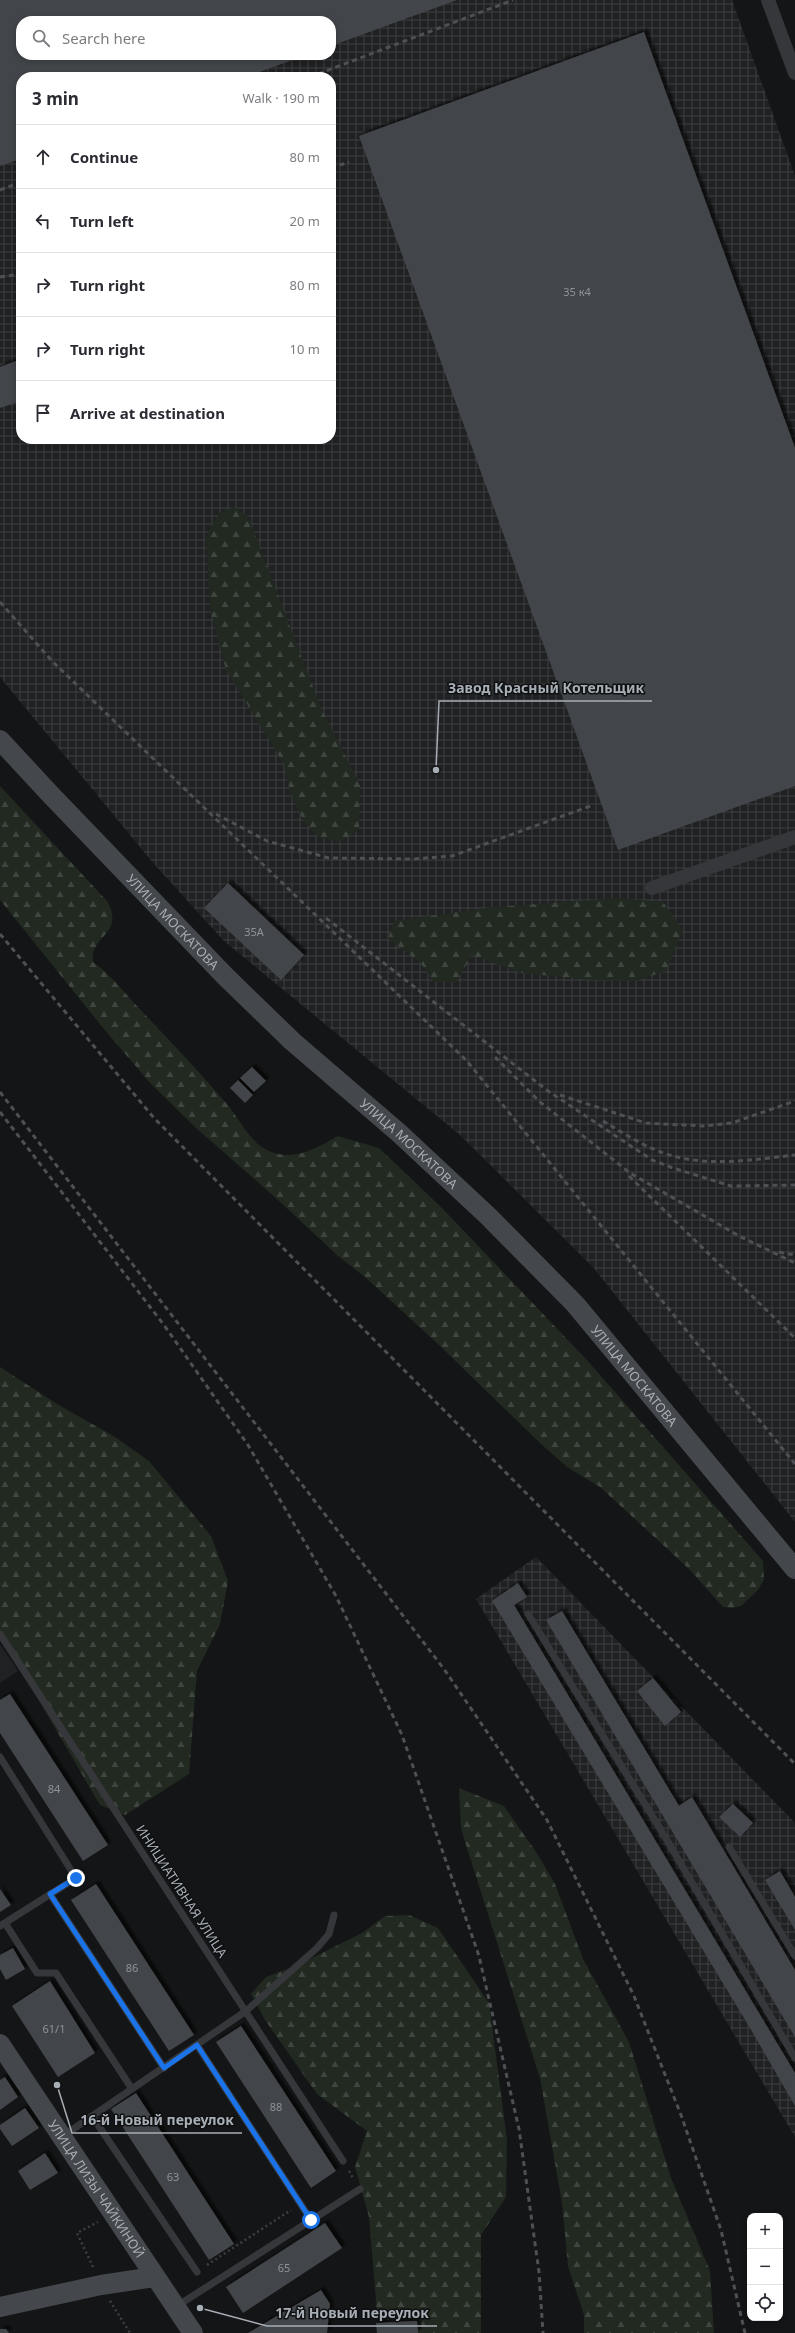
<!DOCTYPE html>
<html lang="en">
<head>
<meta charset="utf-8">
<style>
	body { margin:0; font-family:"Noto Sans",sans-serif; background:#f7f7f7; color:#2b2b33 }
	.controls { position:absolute; right:12px; bottom:12px; display:grid; overflow:hidden; border-radius:8px; box-shadow:0 2px 6px #0003 }
	.controls button { width:36px; height:36px; display:grid; place-items:center; padding:0; border:0; border-bottom:1px solid #e1e1e2; background:#fff; color:#2b2b33; font:20px sans-serif }
	.stop { position:absolute; width:12px; height:12px; margin:-9px; border:3px solid #1a73e8; border-radius:50%; background:#fff }
	.stop.end { background:#1a73e8; border-color:#fff; box-shadow:0 1px 4px #0008 }
	.list { margin:0; padding:0; list-style:none }
	h2 { display:flex; justify-content:space-between; align-items:center; height:52px; margin:0; padding:0 16px; font-size:17px }
	h2 small { font-size:13px; font-weight:400; color:#7c7c81 }
	.list li { display:grid; grid-template-columns:26px 1fr auto; gap:12px; align-items:center; box-sizing:border-box; height:64px; padding:0 16px; border-top:1px solid #e1e1e2 }
	.list b { display:block; font-size:15px; white-space:nowrap }
	.list em { font-size:13px; font-style:normal; color:#7c7c81 }
	.icon { flex:none; width:22px; height:22px; fill:none; stroke:currentColor; stroke-width:2; stroke-linecap:round; stroke-linejoin:round }
	.map { position:relative; flex:none; width:795px; height:2333px; overflow:hidden }
	.search { position:absolute; background:#fff; box-shadow:0 2px 6px #0003; left:16px; top:16px; width:320px; height:44px; display:flex; align-items:center; gap:10px; box-sizing:border-box; padding:0 14px; border-radius:16px; color:#7c7c81; font-size:15px }
	.panel { position:absolute; background:#fff; box-shadow:0 2px 6px #0003; left:16px; top:72px; width:320px; height:372px; border-radius:16px }
	.map>svg:first-child { display:block }
</style>
</head>
<body>
<div class="map">
<svg width="795" height="2333" viewBox="0 0 795 2333">
	<defs>
		<pattern id="industrial-grid" width="8" height="8" patternUnits="userSpaceOnUse"><rect width="8" height="8" fill="#202123"/><path d="M0 4h8M4 0v8" fill="none" stroke="#3e3f41"/></pattern>
		<pattern id="forest-firs" width="22" height="20" patternUnits="userSpaceOnUse"><rect width="22" height="20" fill="#212921"/><path d="M5 1l3.5 6h-7zM16 11l3.5 6h-7z" fill="#3e463f"/></pattern>
		<filter id="shadow"><feDropShadow dx="3.5" dy="-3.5" stdDeviation="1" flood-color="#0009"/></filter>
	</defs>
	<rect width="100%" height="100%" fill="#141516"/>
	<polygon fill="#202123" points="0,1644 18,1671 0,1683"/>
	<g fill="url(#industrial-grid)" fill-rule="evenodd">
		<path d="M0 0H732L795 176V1522L593 1267 460 1135 224 941 154 864 0 677ZM21 21H331V55H21ZM21 77H331V439H21Z"/>
		<polygon points="536,1557 795,1823 795,2137 476,1599"/>
	</g>
	<g fill="url(#forest-firs)">
		<polygon points="234,507 248,516 321,708 360,785 359,830 339,842 318,837 304,822 290,792 284,764 226,670 210,608 206,537 218,513"/>
		<path d="M0 786 107 901C126 935 89 935 93 962 109 973 122 990 136 1005 166 1037 197 1069 226 1103 239 1118 249 1141 267 1150 292 1163 317 1148 338 1136L379 1148 442 1208 586 1359 763 1561 764 1579 758 1590 741 1606 732 1608 723 1607 689 1569 600 1487 567 1467 540 1443 439 1345 365 1277 338 1256 277 1199 196 1128 151 1084 103 1028 0 900Z"/>
		<polygon points="618,898 663,902 683,930 666,971 636,981 593,980 521,973 472,955 456,982 434,982 419,961 388,939 394,921 494,907"/>
		<polygon points="0,1367 57,1404 115,1437 149,1461 211,1536 228,1581 220,1624 197,1671 189,1774 125,1815 100,1805 0,1634"/>
		<polygon points="459,1788 504,1806 538,1855 555,1884 583,1959 629,2042 671,2178 710,2271 714,2333 584,2333 584,2315 568,2266 562,2203 540,2078 461,1829"/>
		<polygon points="409,1915 438,1928 489,2003 507,2140 506,2197 481,2235 481,2333 418,2333 395,2326 377,2313 369,2217 355,2167 367,2131 317,2094 265,2020 251,1994 266,1977 298,1965 362,1933 385,1916"/>
	</g>
	<g fill="#434549" filter="url(#shadow)">
		<polygon points="0,0 457,0 331,46 331,21 21,21 21,55 306,55 246,77 21,77 21,159 0,166"/>
		<polygon points="644,32 795,448 795,786 618,850 359,136"/>
		<polygon points="21,359 21,401 0,408 0,367"/>
		<polygon points="228,883 304,955 281,980 204,908"/>
		<polygon points="252,1067 266,1081 254,1092 240,1078"/>
		<polygon points="238,1080 253,1095 245,1103 230,1088"/>
		<polygon points="518,1583 527,1597 514,1605 795,2073 795,2106 747,2023 492,1601"/>
		<polygon points="562,1611 679,1806 692,1797 795,1970 795,2037 546,1620"/>
		<polygon points="653,1678 681,1712 665,1726 637,1691"/>
		<polygon points="10,1694 108,1845 83,1861 0,1733 0,1700"/>
		<polygon points="733,1804 753,1823 740,1837 719,1817"/>
		<polygon points="780,1871 795,1897 795,1930 765,1880"/>
		<polygon points="96,1884 194,2035 169,2051 71,1900"/>
		<polygon points="0,1889 11,1905 0,1912"/>
		<polygon points="13,1948 25,1969 6,1980 0,1969 0,1955"/>
		<polygon points="50,1981 95,2053 58,2077 12,2006"/>
		<polygon points="241,2026 336,2171 311,2188 216,2042"/>
		<polygon points="5,2077 18,2097 0,2110 0,2080"/>
		<polygon points="136,2093 234,2244 209,2260 111,2109"/>
		<polygon points="25,2108 39,2128 12,2146 0,2129 0,2125"/>
		<polygon points="45,2153 58,2173 30,2190 18,2171"/>
		<polygon points="325,2223 342,2248 243,2313 226,2287"/>
		<polygon points="321,2290 330,2304 327,2333 248,2333"/>
		<polygon points="417,2321 418,2333 377,2333 376,2323"/>
		<polygon points="0,2329 6,2329 9,2333 0,2333"/>
	</g>
	<g fill="none" stroke-linecap="round" stroke-linejoin="round">
		<g stroke="#3c3f42" stroke-width="2.5" stroke-dasharray="2 3" stroke-linecap="butt">
			<polyline points="349,2171 354,2180"/>
			<polyline points="207,2265 291,2210"/>
			<polyline points="93,2267 77,2233 98,2222"/>
			<polyline points="110,2301 130,2333"/>
		</g>
		<g stroke="#36373b" stroke-width="7">
			<polyline points="528,1614 664,1835 795,2058"/>
			<polyline points="0,1634 343,2161"/>
			<polyline points="0,1757 76,1878 0,1926"/>
			<polyline points="729,1847 795,1956"/>
			<polyline points="50,1894 164,2068"/>
			<polyline points="5,1923 37,1973 56,1973 132,2089"/>
			<polyline points="197,2045 311,2220"/>
			<polyline points="92,2116 197,2272"/>
			<polyline points="63,2136 246,2011 317,1948 329,1934 334,1915"/>
			<polyline points="177,2306 360,2189"/>
		</g>
		<g stroke="#36373b" stroke-width="14">
			<polyline points="768,0 795,73"/>
			<polyline points="652,888 795,837"/>
		</g>
		<g stroke="#44474b" stroke-width="20">
			<path id="s1" d="M0 740 50 794 225 976 292 1041 399 1133 488 1216 575 1304 795 1569"/>
			<path id="s2" d="M0 2044 193 2333"/>
			<polyline points="0,2307 101,2285 154,2277"/>
		</g>
		<g stroke="#4d5054" stroke-width="3" stroke-dasharray="5 4" stroke-linecap="butt">
			<polyline points="310,77 513,0"/>
			<polyline points="331,168 349,162"/>
			<polyline points="0,190 21,182"/>
			<polyline points="0,277 21,274"/>
			<polyline points="0,602 52,661 467,1061 795,1464"/>
			<polyline points="216,814 267,841 329,858 413,859 452,856 593,805"/>
			<polyline points="326,918 548,1091 652,1160 673,1168 731,1186 795,1185"/>
			<polyline points="0,934 154,1118 795,1764"/>
			<polyline points="495,1057 540,1102 630,1173 739,1236 795,1263"/>
			<polyline points="0,1092 444,1669 547,1820 634,1996 681,2115 721,2230 745,2333"/>
			<polyline points="560,1095 646,1123 703,1126 732,1123 795,1101"/>
			<polyline points="0,1112 164,1325 248,1445 336,1596 402,1735 479,1956 519,2129 539,2272 543,2333"/>
			<path d="M603 1121C620 1131 638 1143 656 1150 699 1169 750 1160 795 1155"/>
			<polyline points="629,1176 795,1338"/>
			<polyline points="779,1252 795,1255"/>
		</g>
	</g>
	<g fill="none" stroke-linecap="round" stroke-linejoin="round">
		<polyline stroke="#1a73e8" stroke-width="5" points="76,1878 50,1894 164,2068 197,2045 311,2220"/>
	</g>
	<g text-anchor="middle" stroke-width="3" stroke-linejoin="round" paint-order="stroke">
		<g font-size="11" fill="#8e949a">
			<text x="577" y="296">35 к4</text>
			<text x="254" y="936">35А</text>
			<text x="54" y="1793">84</text>
			<text x="132" y="1972">86</text>
			<text x="54" y="2033">61/1</text>
			<text x="276" y="2111">88</text>
			<text x="173" y="2181">63</text>
			<text x="284" y="2272">65</text>
		</g>
		<g font-size="13" fill="#a7aeb5" stroke="#0f1011">
			<text dy="5" stroke="none"><textPath href="#s1" startOffset="251">УЛИЦА МОСКАТОВА</textPath></text>
			<text dy="5" stroke="none"><textPath href="#s1" startOffset="575">УЛИЦА МОСКАТОВА</textPath></text>
			<text dy="5" stroke="none"><textPath href="#s1" startOffset="899">УЛИЦА МОСКАТОВА</textPath></text>
			<text transform="translate(182 1891) rotate(57)" y="5">ИНИЦИАТИВНАЯ УЛИЦА</text>
			<text dy="5" stroke="none"><textPath href="#s2" startOffset="174">УЛИЦА ЛИЗЫ ЧАЙКИНОЙ</textPath></text>
		</g>
	</g>
	<path fill="none" stroke="#a7aeb5" stroke-width="1.5" d="M436 770L439 701H652M57 2085L72 2133H242M200 2308L267 2326H437"/>
	<g fill="#a7aeb5" stroke="#0f1011" stroke-width="1.5">
		<circle cx="436" cy="770" r="4"/>
		<circle cx="57" cy="2085" r="4"/>
		<circle cx="200" cy="2308" r="4"/>
	</g>
	<g font-size="14" text-anchor="middle" font-weight="bold" fill="#a7aeb5" stroke="#0f1011" stroke-width="3" stroke-linejoin="round" paint-order="stroke">
		<text x="546" y="693">Завод Красный Котельщик</text>
		<text x="157" y="2125">16-й Новый переулок</text>
		<text x="352" y="2318">17-й Новый переулок</text>
	</g>
</svg>
<div class="controls">
<button>+</button>
<button>−</button>
<button><svg class="icon" aria-label="locate" viewBox="0 0 24 24"><circle cx="12" cy="12" r="6"/><path d="M12 2v4M12 18v4M2 12h4M18 12h4"/></svg></button>
</div>
<div class="stop" style="left:311px;top:2220px"></div>
<div class="stop end" style="left:76px;top:1878px"></div>
<div class="search"><svg class="icon" aria-label="search" viewBox="0 0 24 24"><circle cx="10" cy="10" r="6"/><path d="M15 15l6 6"/></svg>Search here</div>
<section class="panel">
<h2>3 min<small>Walk · 190 m</small></h2>
<ul class="list">
<li><svg class="icon" aria-label="ahead" viewBox="0 0 24 24"><path d="M12 20V5M6 11l6-6 6 6"/></svg><div><b>Continue</b></div><em>80 m</em></li>
<li><svg class="icon" aria-label="left" viewBox="0 0 24 24"><path d="M17 20v-9H6M10 6l-5 5 5 5"/></svg><div><b>Turn left</b></div><em>20 m</em></li>
<li><svg class="icon" aria-label="right" viewBox="0 0 24 24"><path d="M7 20v-9h11M14 6l5 5-5 5"/></svg><div><b>Turn right</b></div><em>80 m</em></li>
<li><svg class="icon" aria-label="right" viewBox="0 0 24 24"><path d="M7 20v-9h11M14 6l5 5-5 5"/></svg><div><b>Turn right</b></div><em>10 m</em></li>
<li><svg class="icon" aria-label="arrive" viewBox="0 0 24 24"><path d="M6 21V4h12l-3 4 3 4H6"/></svg><div><b>Arrive at destination</b></div></li>
</ul>
</section>
</div>
</body>
</html>
